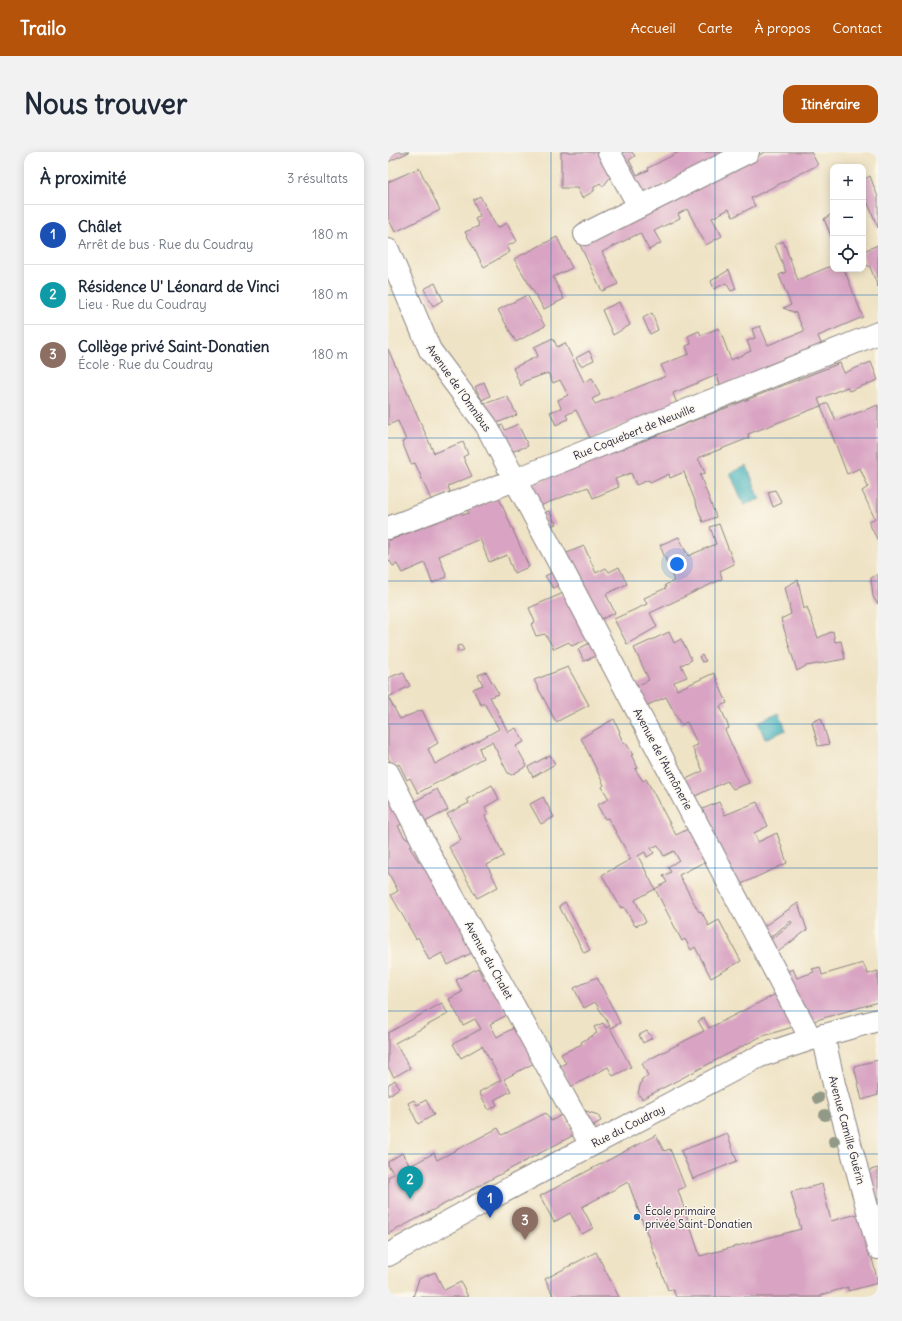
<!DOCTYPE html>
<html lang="fr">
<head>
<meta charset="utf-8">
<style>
	body { margin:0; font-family:Delius,sans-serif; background:#f2f2f3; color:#1f2937 }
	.controls { position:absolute; right:12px; top:12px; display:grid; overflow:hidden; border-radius:8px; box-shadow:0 2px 10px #0003 }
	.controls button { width:36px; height:36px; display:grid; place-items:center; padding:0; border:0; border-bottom:1px solid #e0e1e3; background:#fff; color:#1f2937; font:20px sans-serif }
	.you { position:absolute; left:289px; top:412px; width:14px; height:14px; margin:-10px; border:3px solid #fff; border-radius:50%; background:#1a73e8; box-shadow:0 0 0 6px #1a73e833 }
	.badge { display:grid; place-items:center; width:26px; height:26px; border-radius:50%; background:#b45309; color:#fff; font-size:13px; font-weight:700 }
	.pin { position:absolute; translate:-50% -33px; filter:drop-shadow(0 1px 2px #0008) }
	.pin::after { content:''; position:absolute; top:21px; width:14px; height:12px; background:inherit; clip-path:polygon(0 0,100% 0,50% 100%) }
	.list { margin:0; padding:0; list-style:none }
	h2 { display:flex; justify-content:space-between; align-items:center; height:52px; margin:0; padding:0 16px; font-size:17px }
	h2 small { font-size:13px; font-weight:400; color:#747a83 }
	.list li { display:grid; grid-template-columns:26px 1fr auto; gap:12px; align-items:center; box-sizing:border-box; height:60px; padding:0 16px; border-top:1px solid #e0e1e3 }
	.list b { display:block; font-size:15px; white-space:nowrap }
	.list p { margin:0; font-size:13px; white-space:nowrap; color:#747a83 }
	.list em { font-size:13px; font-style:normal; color:#747a83 }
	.icon { flex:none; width:22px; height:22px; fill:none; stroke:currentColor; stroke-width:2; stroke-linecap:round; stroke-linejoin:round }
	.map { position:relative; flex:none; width:490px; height:1145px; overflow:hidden; border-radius:12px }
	header { display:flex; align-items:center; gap:24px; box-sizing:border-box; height:56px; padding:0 20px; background:#b45309; color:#fff }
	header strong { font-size:19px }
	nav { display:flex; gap:22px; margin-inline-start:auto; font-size:14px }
	.intro { display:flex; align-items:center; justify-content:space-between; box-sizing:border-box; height:96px; padding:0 24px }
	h1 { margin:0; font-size:28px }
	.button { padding:10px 18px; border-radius:12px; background:#b45309; color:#fff; font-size:14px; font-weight:700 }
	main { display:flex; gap:24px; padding:0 24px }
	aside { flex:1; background:#fff; border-radius:12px; box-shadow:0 2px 10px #0003 }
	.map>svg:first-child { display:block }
</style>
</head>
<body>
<header>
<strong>Trailo</strong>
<nav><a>Accueil</a><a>Carte</a><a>À propos</a><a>Contact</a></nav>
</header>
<div class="intro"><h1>Nous trouver</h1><a class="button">Itinéraire</a></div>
<main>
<aside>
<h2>À proximité<small>3 résultats</small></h2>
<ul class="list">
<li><span class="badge" style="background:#1a4fb4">1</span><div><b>Châlet</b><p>Arrêt de bus · Rue du Coudray</p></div><em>180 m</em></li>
<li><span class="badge" style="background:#0f9aa8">2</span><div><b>Résidence U' Léonard de Vinci</b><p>Lieu · Rue du Coudray</p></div><em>180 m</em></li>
<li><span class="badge" style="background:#8d6e63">3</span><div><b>Collège privé Saint-Donatien</b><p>École · Rue du Coudray</p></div><em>180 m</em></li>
</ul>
</aside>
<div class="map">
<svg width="490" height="1145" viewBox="0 0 490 1145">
	<rect width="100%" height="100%" fill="#fbf7ec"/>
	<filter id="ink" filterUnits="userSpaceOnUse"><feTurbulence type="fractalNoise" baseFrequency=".025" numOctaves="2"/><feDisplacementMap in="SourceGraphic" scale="8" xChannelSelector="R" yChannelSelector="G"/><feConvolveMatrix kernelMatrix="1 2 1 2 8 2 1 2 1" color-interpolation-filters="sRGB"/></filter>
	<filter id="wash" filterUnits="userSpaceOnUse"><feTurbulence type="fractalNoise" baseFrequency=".012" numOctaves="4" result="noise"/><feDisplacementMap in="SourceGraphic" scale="16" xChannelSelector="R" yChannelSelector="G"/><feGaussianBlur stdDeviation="0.9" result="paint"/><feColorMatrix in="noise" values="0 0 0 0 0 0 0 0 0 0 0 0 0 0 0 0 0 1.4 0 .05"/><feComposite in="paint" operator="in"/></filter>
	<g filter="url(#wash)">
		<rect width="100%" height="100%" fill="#efe3c5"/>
		<g fill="#41b1ba" stroke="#326a7a">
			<polygon points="359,314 372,347 356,353 342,321"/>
			<polygon points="391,561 398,578 377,587 370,570"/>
		</g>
		<g id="blocks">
			<g fill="#d9a4c3">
				<polygon points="0,0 21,0 0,10"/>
				<polygon points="173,0 213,0 225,21 215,35 212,31 206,35 206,39 194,46 189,36 173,36"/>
				<polygon points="226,0 244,0 247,4 241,8 249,23 261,18 260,16 291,0 341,0 255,43"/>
				<polygon points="377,0 423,0 430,13 363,46 367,54 345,65 341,57 324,66 334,84 318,93 299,57 290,62 292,66 266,79 273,91 261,98 252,81 214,100 230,132 214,139 192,93"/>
				<polygon points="31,16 52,58 7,80 0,66 0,30"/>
				<polygon points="482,24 490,45 490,76 477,44 475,45 477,39 475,28"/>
				<polygon points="92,44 109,76 119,71 129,89 119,94 122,100 96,115 77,80 91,74 87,67 92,64 85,48"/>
				<polygon points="445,61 445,89 436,67"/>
				<polygon points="169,85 184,116 165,125 176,147 156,157 126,107"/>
				<polygon points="395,89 410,128 445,113 445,117 456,117 475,165 430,184 434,194 333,235 329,223 285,241 289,252 202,286 188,258 178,263 180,267 168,273 162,260 173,256 170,248 180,243 172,228 165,231 160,221 137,229 133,234 125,216 150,204 146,195 165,186 169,195 177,191 196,230 204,226 212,243 204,247 207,252 278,224 273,213 301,202 298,194 303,192 300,184 311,179 313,183 331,176 343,208 363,199 359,189 367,186 364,177 372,174 380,193 416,179 408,161 395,156 403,153 391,123 398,120 387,93"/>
				<polygon points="490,93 490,135 482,115 477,112 475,102 478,98"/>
				<polygon points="341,118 348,137 343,139 338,131 326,137 323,129"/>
				<polygon points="47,131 55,148 45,154 36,137"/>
				<polygon points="139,143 157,174 128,190 110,158"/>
				<polygon points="231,150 242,173 225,183 214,158"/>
				<polygon points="264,161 270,178 262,182 255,166"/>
				<polygon points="0,197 46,301 75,290 80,302 75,305 84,324 60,334 62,340 43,348 27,311 23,312 14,290 18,288 10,269 0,273"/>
				<polygon points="201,199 206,208 193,214 188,206"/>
				<polygon points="483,210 490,228 461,239 459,235 430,247 433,254 440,251 448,269 490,253 490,389 480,369 487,367 474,339 480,335 472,316 459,322 433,254 360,282 361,286 310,306 317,321 312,323 328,365 315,370 296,320 282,326 281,322 262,331 261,328 248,333 243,321 227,327 231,335 205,346 200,335 149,355 138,335 452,211 456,221"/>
				<polygon points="96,230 102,244 94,248 87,235"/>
				<polygon points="119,244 129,263 106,272 96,252"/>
				<polygon points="130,272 140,294 123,300 108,275 115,273 117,278"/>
				<polygon points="387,338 394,351 385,355 380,340"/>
				<polygon points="111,346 141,415 126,421 119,403 101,410 92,387 51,404 59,425 44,431 37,411 14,421 9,412 5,414 2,409 0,410 0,389 73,360 75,363 81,361 79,358"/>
				<polygon points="161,359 168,372 159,375 153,362"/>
				<polygon points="331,372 346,412 332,419 334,427 262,461 269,475 239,492 226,467 259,452 256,446 278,436 277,433 286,429 272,393 291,385 300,404 328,392 322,375"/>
				<polygon points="196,394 208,421 218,416 221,420 231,415 239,432 218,442 227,461 209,469 174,403"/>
				<polygon points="169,418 175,431 165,436 157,424"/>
				<polygon points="490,422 490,452 485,445 483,426"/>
				<polygon points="410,428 416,457 419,455 430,486 445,479 447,490 453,489 457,507 418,514 409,519 393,467 403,462 397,435"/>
				<polygon points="180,439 204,485 184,494 181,490 166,497 157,482 148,484 143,472 147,470 141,456"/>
				<polygon points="281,480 286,491 293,487 304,508 293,513 299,525 286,530 289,538 326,521 339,551 332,554 341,576 337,578 361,631 345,637 339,629 303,646 294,629 315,619 304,595 310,593 299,570 293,573 278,545 255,555 244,536 261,528 246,496"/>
				<polygon points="206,489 213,502 196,509 190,497"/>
				<polygon points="73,493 76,498 70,500 69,494"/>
				<polygon points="314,503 318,509 314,510 311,505"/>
				<polygon points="180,515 201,553 168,570 146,528"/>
				<polygon points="15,520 22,534 0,545 12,567 34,558 50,591 40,597 47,612 111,577 96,551 93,553 85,537 95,533 90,523 98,520 111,542 102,545 120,580 128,576 136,590 128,594 139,614 123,623 120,621 104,590 91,596 95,606 30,641 22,626 19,628 11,612 5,615 0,605 0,526"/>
				<polygon points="433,566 441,592 430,594 424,570"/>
				<polygon points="226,567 232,580 231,581 236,592 238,591 245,603 243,603 250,616 247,617 255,629 258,627 288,683 304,675 322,707 291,723 311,760 313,759 320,772 320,774 331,768 353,809 323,826 307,795 303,798 297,787 294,789 267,737 279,730 275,724 283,720 280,715 291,708 286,699 276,704 270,693 263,696 266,701 259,705 257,700 250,704 267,737 247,748 258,770 247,774 236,755 233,756 214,723 243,707 220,666 217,667 209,653 221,647 214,635 216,633 193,586"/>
				<polygon points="162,603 167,612 145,625 140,615"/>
				<polygon points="104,633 111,647 97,655 100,662 97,664 116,704 99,713 110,735 89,746 61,695 73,688 59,662 81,651 79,647"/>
				<polygon points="49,637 60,658 35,671 24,651"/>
				<polygon points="0,642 16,671 10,674 17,686 22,687 25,692 21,694 31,710 34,708 89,798 60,813 54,801 41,808 30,785 28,787 3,743 10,739 0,720"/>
				<polygon points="155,645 166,665 153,672 142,652"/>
				<polygon points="331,650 337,663 369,650 380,674 366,681 370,690 389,681 399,711 349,734 310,659"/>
				<polygon points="177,750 202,798 196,801 171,754"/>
				<polygon points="410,751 419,778 386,803 379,790 404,771 403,769 378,788 372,777"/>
				<polygon points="475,811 480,822 490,819 490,850 422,870 395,821 405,817 409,826 426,820 424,817 432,815 434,823"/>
				<polygon points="90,816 96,828 103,824 119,863 102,872 109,885 129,874 148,910 116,927 123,939 106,948 109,953 101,958 91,940 113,928 94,894 73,906 65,892 93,877 87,867 75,873 61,847 74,840 68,828"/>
				<polygon points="209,825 232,871 222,876 243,915 225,924 220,915 183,935 172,914 178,911 173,902 194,892 193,890 209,881 206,875 215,871 218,876 222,874 207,850 196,856 186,836"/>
				<polygon points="392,840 411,873 372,885 254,947 250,941 254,927 260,924 254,911 316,879 310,869 316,866 321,876"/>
				<polygon points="54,851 60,862 7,891 22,916 6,925 0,915 0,881"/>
				<polygon points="259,879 264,886 255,891 251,883"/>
				<polygon points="490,908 490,943 474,948 466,914"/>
				<polygon points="7,928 11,936 0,944 0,933"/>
				<polygon points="26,948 29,953 38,948 46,963 30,972 20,951"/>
				<polygon points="195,958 210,963 213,969 196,978"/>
				<polygon points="158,961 163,969 175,962 186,983 0,1082 0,1025 6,1022 0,1013 0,1010 14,1001 22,1014 46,1001 49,1008 110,976 114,983"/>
				<polygon points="339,981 349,1009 305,1027 293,999"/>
				<polygon points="268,983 276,999 282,997 297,1035 290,1038 312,1104 413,1077 403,1040 434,1032 443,1069 473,1061 490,1131 460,1139 460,1135 433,1143 433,1145 288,1145 285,1137 280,1138 240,1030 194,1055 205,1076 194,1082 182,1061 166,1070 152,1044"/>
				<polygon points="490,1016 490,1061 479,1019"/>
				<polygon points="208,1100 231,1145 166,1145 157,1127"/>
				<polygon points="47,1120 56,1138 73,1130 80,1145 25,1145 31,1127"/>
			</g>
		</g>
	</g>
	<g filter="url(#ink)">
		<use href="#blocks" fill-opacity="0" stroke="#888280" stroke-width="1"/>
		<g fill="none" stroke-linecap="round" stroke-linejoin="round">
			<g stroke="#888280" stroke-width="24">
				<g id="minor">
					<polyline points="221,0 251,54"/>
					<polyline points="197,82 360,0"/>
					<polyline points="0,98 42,198 98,273 423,887"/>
					<polyline points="0,376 127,328 490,181"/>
					<polyline points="0,621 43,705 203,993"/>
					<polyline points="435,883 446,932 490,1096"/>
					<polyline points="0,1103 94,1051 372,904 423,887 490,868"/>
				</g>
			</g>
			<use href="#minor" stroke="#fff" stroke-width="22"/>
		</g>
		<g fill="#929987">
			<circle cx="430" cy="946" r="6"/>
			<circle cx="437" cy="963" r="6"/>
			<circle cx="446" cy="989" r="6"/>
		</g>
	</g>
	<path fill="none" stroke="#1f6fb2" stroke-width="1" stroke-opacity="0.55" d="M163 0V1145M327 0V1145M0 143H490M0 286H490M0 429H490M0 572H490M0 716H490M0 859H490M0 1002H490"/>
	<circle fill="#1f6fb2" stroke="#fbf7ec" stroke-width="1.5" cx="249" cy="1065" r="4"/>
	<g text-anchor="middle" stroke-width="3" stroke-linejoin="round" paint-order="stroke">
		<g font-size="11" fill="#22223b" stroke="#fbf7ec">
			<text transform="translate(71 236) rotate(55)" y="4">Avenue de l'Omnibus</text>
			<text transform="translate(246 280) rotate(-22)" y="4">Rue Coquebert de Neuville</text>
			<text transform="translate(275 607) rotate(62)" y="4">Avenue de l'Aumônerie</text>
			<text transform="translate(101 808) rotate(61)" y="4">Avenue du Chalet</text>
			<text transform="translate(240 974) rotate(-27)" y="4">Rue du Coudray</text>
			<text transform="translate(459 978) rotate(75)" y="4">Avenue Camille Guérin</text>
		</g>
		<g font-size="11" fill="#22223b" stroke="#fbf7ec" text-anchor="start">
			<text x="257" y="1063">École primaire<tspan x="257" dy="13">privée Saint-Donatien</tspan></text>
		</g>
	</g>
</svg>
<div class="controls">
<button>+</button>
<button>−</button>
<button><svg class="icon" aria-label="locate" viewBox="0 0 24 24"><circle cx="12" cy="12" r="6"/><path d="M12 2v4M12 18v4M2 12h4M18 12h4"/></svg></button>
</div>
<div class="you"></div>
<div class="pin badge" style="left:102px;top:1066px;background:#1a4fb4">1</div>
<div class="pin badge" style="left:22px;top:1047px;background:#0f9aa8">2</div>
<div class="pin badge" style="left:137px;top:1088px;background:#8d6e63">3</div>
</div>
</main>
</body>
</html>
